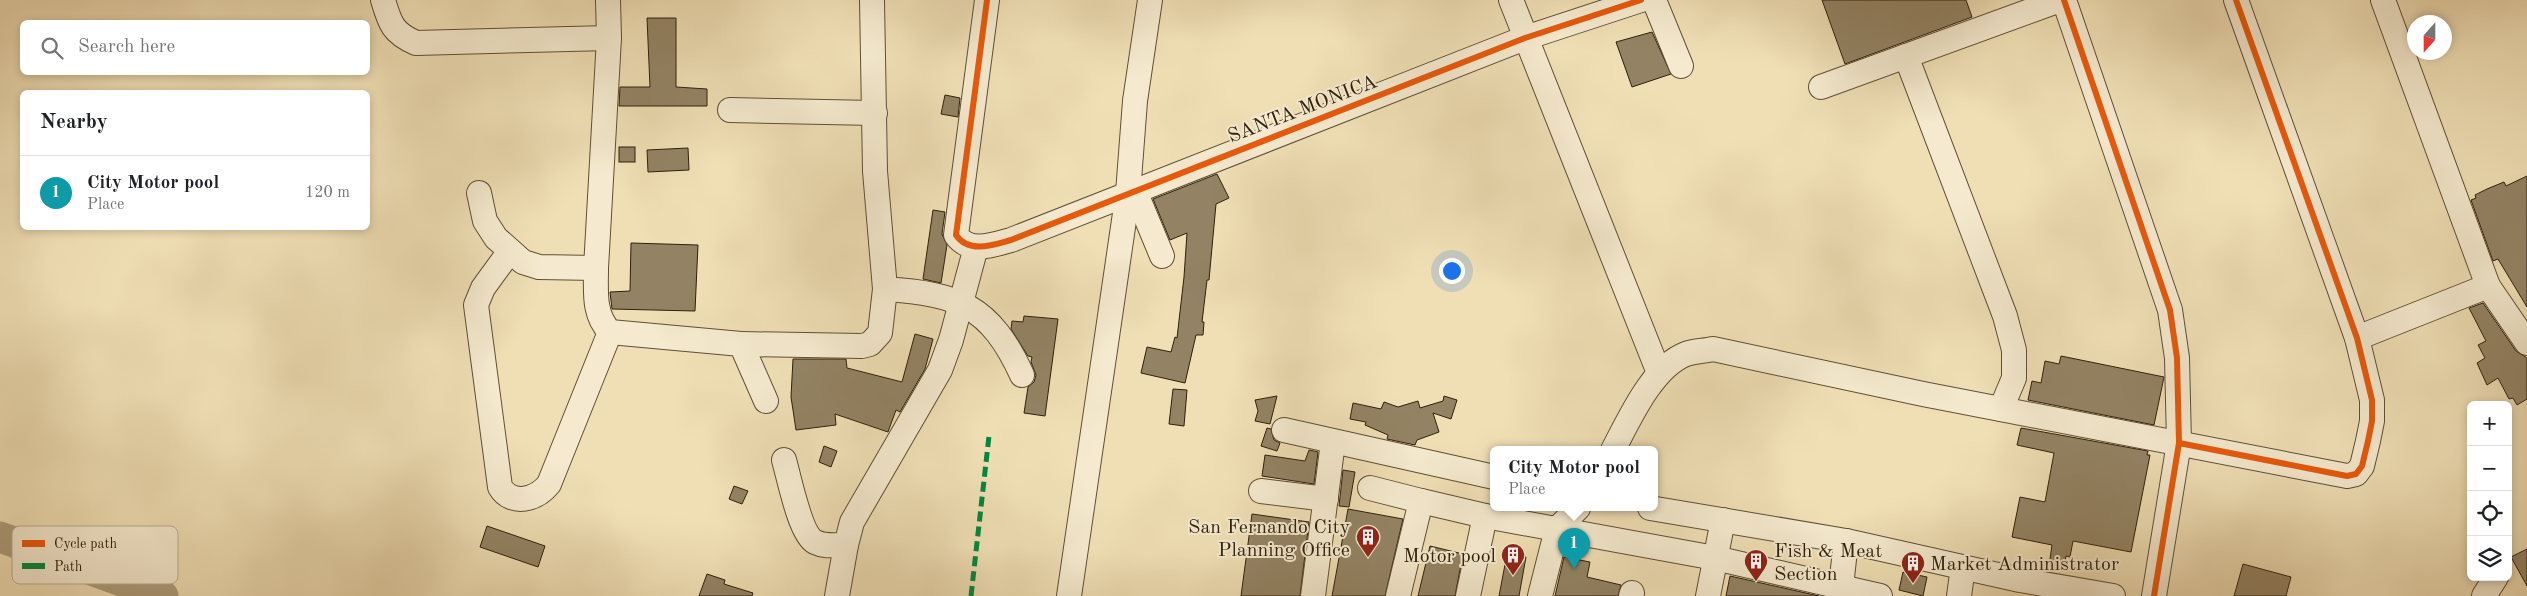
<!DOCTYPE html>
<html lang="en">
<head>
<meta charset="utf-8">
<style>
	body { margin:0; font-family:"Old Standard TT",serif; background:#f2f2f2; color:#202124 }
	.controls { position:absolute; right:15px; bottom:15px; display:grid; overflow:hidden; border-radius:8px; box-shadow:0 2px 8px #0003 }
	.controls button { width:45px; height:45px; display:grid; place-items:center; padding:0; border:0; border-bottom:1px solid #e0e0e0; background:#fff; color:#202124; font:25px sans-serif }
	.compass { position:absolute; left:2407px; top:15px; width:45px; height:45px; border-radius:50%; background:#fff; box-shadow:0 2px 8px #0003; rotate:201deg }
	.you { position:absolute; left:1451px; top:270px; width:18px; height:18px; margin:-12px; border:4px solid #fff; border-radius:50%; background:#1a73e8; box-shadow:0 0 0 8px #1a73e833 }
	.badge { display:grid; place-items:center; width:32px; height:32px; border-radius:50%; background:#2563eb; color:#fff; font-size:16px; font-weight:700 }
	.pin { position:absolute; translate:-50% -41px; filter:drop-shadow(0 1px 2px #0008) }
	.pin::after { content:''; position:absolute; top:26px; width:18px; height:15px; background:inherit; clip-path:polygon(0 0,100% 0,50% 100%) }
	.popup { position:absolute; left:1490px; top:446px; width:168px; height:65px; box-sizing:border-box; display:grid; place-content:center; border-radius:8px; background:#fff; filter:drop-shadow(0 1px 4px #0005); font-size:16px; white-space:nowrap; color:#757577 }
	.popup b { font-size:19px; color:#202124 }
	.popup::after { content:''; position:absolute; left:50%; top:100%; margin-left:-10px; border:10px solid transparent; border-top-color:#fff }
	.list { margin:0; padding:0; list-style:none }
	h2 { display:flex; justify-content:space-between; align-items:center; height:65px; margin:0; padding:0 20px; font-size:21px }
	h2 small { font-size:16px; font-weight:400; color:#757577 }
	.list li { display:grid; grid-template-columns:32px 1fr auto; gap:15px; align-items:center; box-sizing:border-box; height:75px; padding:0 20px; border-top:1px solid #e0e0e0 }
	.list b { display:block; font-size:19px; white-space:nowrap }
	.list p { margin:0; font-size:16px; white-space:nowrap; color:#757577 }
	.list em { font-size:16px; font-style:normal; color:#757577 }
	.icon { flex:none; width:28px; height:28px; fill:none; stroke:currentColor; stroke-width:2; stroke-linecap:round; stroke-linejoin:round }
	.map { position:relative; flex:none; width:2527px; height:596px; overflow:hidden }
	.search { position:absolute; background:#fff; box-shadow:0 2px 8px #0003; left:20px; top:20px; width:350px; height:55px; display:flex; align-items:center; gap:12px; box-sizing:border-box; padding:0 18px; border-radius:8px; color:#757577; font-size:19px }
	.panel { position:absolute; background:#fff; box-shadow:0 2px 8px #0003; left:20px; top:90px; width:350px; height:140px; border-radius:8px }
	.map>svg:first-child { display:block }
</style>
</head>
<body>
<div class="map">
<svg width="2527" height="596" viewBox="0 0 2527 596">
	<rect width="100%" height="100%" fill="#f0dfb5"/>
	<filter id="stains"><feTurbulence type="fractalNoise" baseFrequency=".004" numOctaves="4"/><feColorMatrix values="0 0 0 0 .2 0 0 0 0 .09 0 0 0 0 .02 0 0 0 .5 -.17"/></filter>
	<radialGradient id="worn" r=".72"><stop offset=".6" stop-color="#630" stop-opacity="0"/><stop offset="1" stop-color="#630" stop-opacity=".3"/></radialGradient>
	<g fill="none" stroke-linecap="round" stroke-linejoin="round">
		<polyline stroke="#ae9e7c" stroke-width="31" points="0,537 163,596"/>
	</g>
	<g fill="#938364" stroke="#2f1f0c">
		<polygon points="1822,0 1966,0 1972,17 1845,64"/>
		<polygon points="647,18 676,18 676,87 707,89 707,106 619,106 620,87 650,87"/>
		<polygon points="1652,32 1671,74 1632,87 1616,42"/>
		<polygon points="945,95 960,98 958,117 941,114"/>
		<rect x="619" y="147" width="16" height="15"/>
		<polygon points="688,148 689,170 648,172 647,150"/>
		<polygon points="1217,174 1229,198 1216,204 1209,280 1207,280 1202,322 1204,322 1203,335 1196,335 1185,383 1141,373 1147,347 1171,352 1175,337 1177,338 1184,277 1187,233 1170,240 1153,199"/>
		<polygon points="2527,176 2527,307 2498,259 2493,261 2471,200 2476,198 2475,195 2487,189 2504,182 2506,186"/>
		<polygon points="933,210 945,212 942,234 947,245 941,283 923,279"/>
		<polygon points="631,243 698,245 695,311 612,309 610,292 630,291"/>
		<polygon points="2483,303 2516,351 2527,358 2527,399 2517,405 2513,398 2509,399 2498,378 2487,385 2477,363 2485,358 2478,345 2486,341 2469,308"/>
		<polygon points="1024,316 1058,319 1045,416 1024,413 1028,387 1034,382 1036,375 1031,362 1032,357 1028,356 1011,329 1012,321 1023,322"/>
		<polygon points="915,334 933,339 925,369 900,412 896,410 888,432 835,414 836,425 796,430 791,397 793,359 846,359 847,368 902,382"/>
		<polygon points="2061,356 2164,377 2154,425 2028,400 2032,381 2041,383 2045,361 2059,364"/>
		<polygon points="1173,389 1187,390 1184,426 1169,424"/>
		<polygon points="1277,396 1270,424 1255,421 1258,411 1255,400"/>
		<polygon points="1444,396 1457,400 1451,419 1433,413 1439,432 1417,440 1415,445 1387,439 1388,435 1365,425 1366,422 1350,419 1353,403 1381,409 1384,402 1398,407 1418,401 1420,408 1443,401"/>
		<polygon points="1267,428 1271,429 1274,440 1280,443 1277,451 1261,446"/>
		<polygon points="2021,428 2148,451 2147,455 2150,455 2131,552 2073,541 2070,557 2066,556 2063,569 2049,566 2052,545 2012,537 2020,497 2045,502 2054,453 2017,445"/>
		<polygon points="824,446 837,451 831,467 819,462"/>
		<polygon points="1309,450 1318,452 1314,484 1262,476 1265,455 1305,461"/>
		<polygon points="1343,470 1355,472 1349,507 1339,506"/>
		<polygon points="734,486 748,491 742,504 729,499"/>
		<polygon points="1348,509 1403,519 1385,596 1332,596"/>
		<polygon points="1252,514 1309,522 1300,596 1241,596"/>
		<polygon points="487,526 545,546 538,567 480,547"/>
		<polygon points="1430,546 1463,554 1455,596 1418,596"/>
		<polygon points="2527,549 2527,586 2511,557"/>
		<polygon points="1507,554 1526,557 1519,596 1499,596"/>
		<polygon points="1564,557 1590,562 1587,577 1621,585 1618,596 1555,596"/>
		<polygon points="2243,564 2291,577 2286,596 2234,596"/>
		<polygon points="1903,572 1927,577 1923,596 1899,590"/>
		<polygon points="707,574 725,580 724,584 753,593 752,596 699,596"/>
		<polygon points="1730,576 1819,596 1726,596"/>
	</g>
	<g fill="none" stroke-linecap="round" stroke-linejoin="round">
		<g stroke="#5f4f36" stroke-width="26">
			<g id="minor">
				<path d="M383 0C390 24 393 33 416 43L609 38"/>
				<path d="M608 0 609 38 596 268C596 292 593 314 610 332L741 344 766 401"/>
				<path d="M987 0 956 235C969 254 993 245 1011 240L1525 38 1641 0"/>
				<polyline points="1511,0 1659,373"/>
				<polyline points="1654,0 1681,66"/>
				<polyline points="2064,0 2170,310 2177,358 2179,443 2154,596"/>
				<polyline points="1906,56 2005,316 2014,350 2014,378 2001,409"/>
				<polyline points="1821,87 2060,0"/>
				<polyline points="730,110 875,113"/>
				<polyline points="1135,191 1162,256"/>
				<polyline points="479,193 485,221 496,238 523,262 539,267 596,268"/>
				<path d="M510 251 483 288 476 305 500 487C512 507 537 499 549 484L610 332"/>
				<polyline points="2488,286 2527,343"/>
				<path d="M885 289C958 294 990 305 1022 375"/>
				<polyline points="2357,338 2488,286 2383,0"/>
				<polyline points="741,344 862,346 870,344 880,333 885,289 875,171 872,0"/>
				<polyline points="1284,430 1494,477"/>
				<path d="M1613 450C1629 420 1652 367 1686 354 1694 351 1704 351 1713 349L1923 394 2347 476 2356 474 2362 466 2368 441 2372 421V400L2357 338 2236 0"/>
				<path d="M784 460C789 477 800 534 815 542 825 547 835 545 846 545"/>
				<polyline points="1370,488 1421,501"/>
				<polyline points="1261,491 1326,499"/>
				<polyline points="1650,508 1846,541 2020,580 2113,596"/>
				<polyline points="837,596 846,545 852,522 940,370 951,340 976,247"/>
				<polyline points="1069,596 1128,193 1135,101 1150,0"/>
				<polyline points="1313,596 1333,442"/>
				<polyline points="1398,596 1421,501 1485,516 1715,558 1880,596"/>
				<polyline points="1468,596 1485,516"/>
				<polyline points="1540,596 1557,529 1578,508"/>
				<polyline points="1631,596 1632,593"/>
				<polyline points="1708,596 1723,520"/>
				<polyline points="1840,596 1846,541"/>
				<polyline points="1959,596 1963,567"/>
				<polyline points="2484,596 2496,577"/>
			</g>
		</g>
		<use href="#minor" stroke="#f5eacf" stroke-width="24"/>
		<polyline stroke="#00873e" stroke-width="5" stroke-dasharray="10 5" stroke-linecap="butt" points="971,596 989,436"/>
		<g stroke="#f5eacf" stroke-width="9">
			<g id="cycleway">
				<path d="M987 0 956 235C969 254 993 245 1011 240L1525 38 1641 0"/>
				<polyline points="2064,0 2170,310 2177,358 2179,443 2154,596"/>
				<polyline points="2179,443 2347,476 2356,474 2362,466 2368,441 2372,421 2372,400 2357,338 2236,0"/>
			</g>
		</g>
		<use href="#cycleway" stroke="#e8590c" stroke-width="6"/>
	</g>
	<defs>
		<g id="building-pin" transform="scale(1.25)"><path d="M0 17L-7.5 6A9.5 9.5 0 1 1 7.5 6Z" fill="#8f2418" stroke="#f5eacf"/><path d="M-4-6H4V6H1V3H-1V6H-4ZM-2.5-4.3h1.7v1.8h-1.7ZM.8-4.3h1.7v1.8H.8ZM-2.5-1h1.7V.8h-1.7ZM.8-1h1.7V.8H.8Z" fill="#fff"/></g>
	</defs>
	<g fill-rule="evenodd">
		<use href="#building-pin" x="1368" y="537"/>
		<use href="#building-pin" x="1513" y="555"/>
		<use href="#building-pin" x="1756" y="561"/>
		<use href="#building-pin" x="1913" y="563"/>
	</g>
	<g text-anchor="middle" stroke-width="4" stroke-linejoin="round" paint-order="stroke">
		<g font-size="20" fill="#2f1f0c" stroke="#f5eacf">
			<text transform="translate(1302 108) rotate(-21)" y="7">SANTA MONICA</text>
		</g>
		<g font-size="20" fill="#2f1f0c" stroke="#f5eacf" text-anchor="end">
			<text x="1350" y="533">San Fernando City<tspan x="1350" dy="23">Planning Office</tspan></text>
			<text x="1774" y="557" text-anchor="start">Fish &amp; Meat<tspan x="1774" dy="23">Section</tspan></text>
			<text x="1496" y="562">Motor pool</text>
			<text x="1930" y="570" text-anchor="start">Market Administrator</text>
		</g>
	</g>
	<rect x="12" y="526" width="166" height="58" rx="8" fill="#f5eacf" stroke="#baad94" stroke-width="1"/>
	<rect x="22" y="540" width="23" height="7" fill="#e8590c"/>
	<rect x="22" y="563" width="23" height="6" fill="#00873e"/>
	<g font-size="14" fill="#2f1f0c">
		<text x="54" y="548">Cycle path</text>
		<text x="54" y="571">Path</text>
	</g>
	<rect width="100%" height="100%" filter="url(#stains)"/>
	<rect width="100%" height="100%" fill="url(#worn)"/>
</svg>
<div class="controls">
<button>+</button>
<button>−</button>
<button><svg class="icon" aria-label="locate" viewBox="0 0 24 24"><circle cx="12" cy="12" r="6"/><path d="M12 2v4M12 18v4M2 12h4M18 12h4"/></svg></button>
<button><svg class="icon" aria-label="layers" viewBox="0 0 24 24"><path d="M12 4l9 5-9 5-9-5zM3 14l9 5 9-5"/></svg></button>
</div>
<svg class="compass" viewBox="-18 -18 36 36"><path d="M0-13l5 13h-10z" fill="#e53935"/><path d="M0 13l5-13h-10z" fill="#757577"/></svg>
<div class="you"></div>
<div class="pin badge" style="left:1574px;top:569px;background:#0f9aa8">1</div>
<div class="popup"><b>City Motor pool</b>Place</div>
<div class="search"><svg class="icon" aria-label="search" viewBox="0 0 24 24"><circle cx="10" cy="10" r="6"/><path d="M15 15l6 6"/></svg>Search here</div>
<section class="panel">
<h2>Nearby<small></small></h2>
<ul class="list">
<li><span class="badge" style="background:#0f9aa8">1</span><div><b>City Motor pool</b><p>Place</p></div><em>120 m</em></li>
</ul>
</section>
</div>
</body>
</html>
